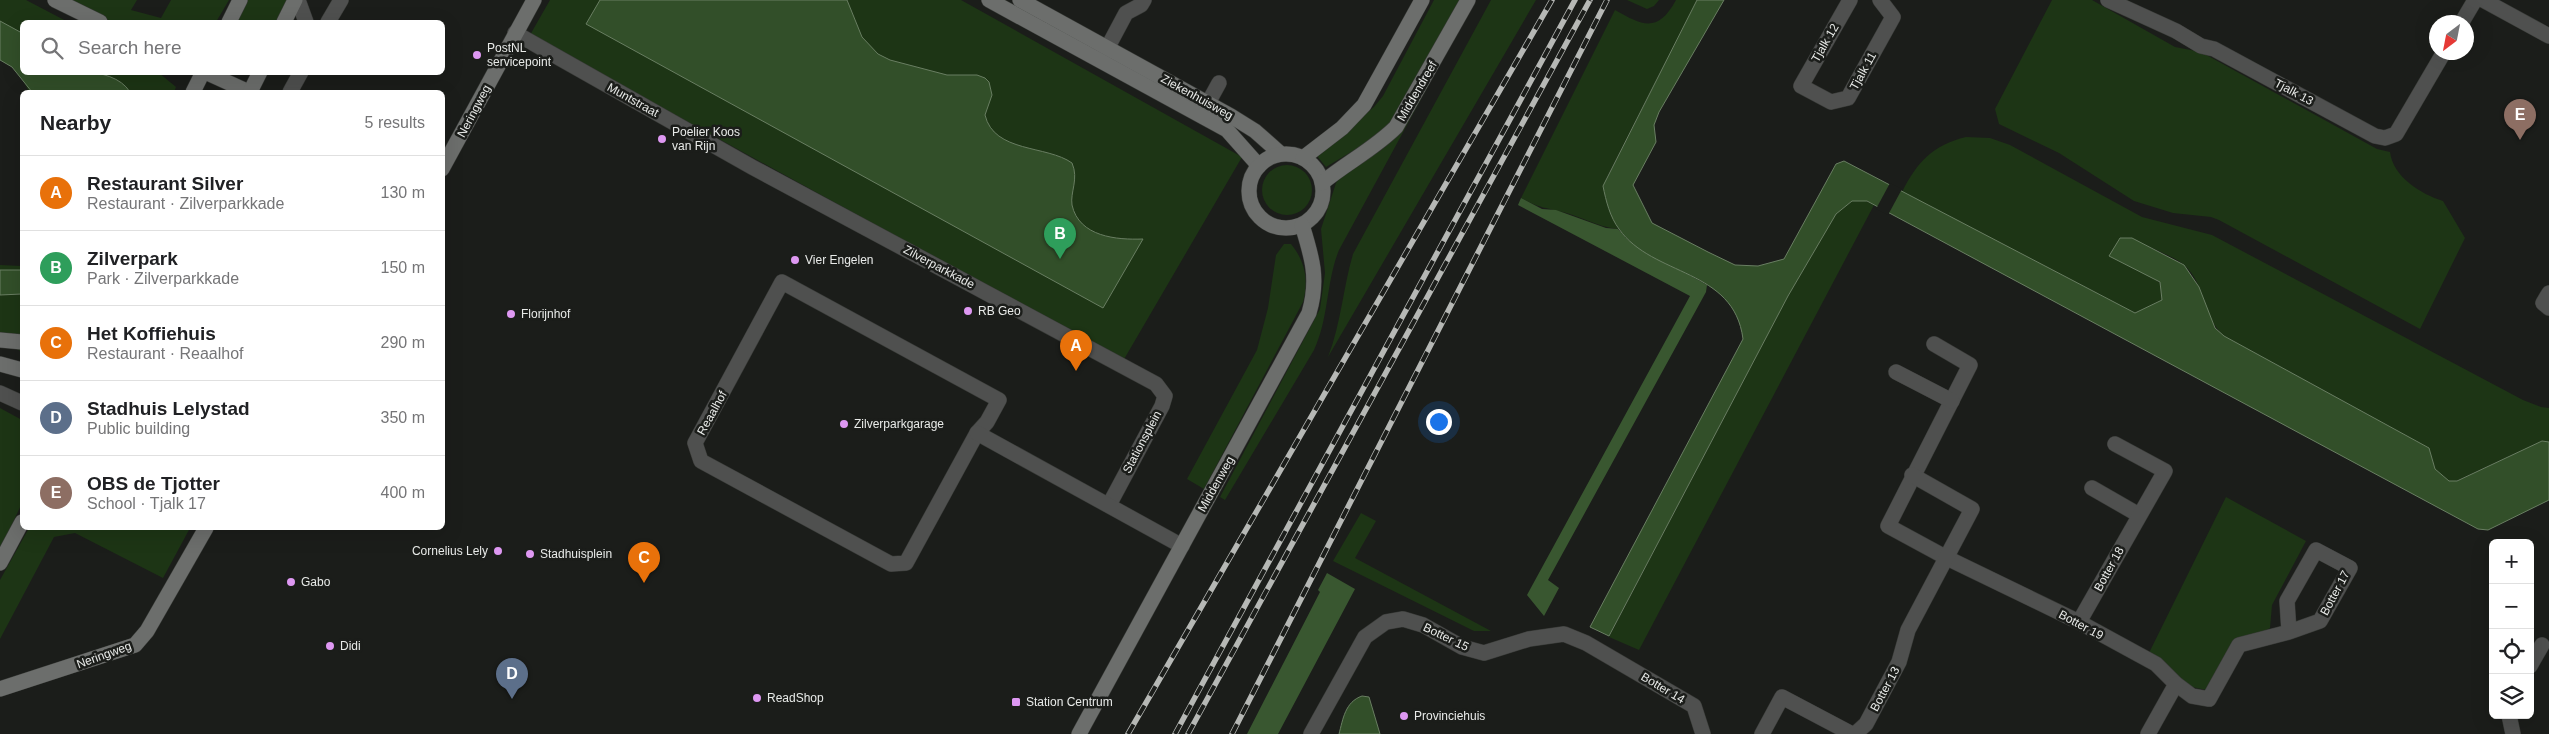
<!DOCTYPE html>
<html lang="en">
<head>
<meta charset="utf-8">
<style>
	body { margin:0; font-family:Arial,sans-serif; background:#f6f6f6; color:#202124 }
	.controls { position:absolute; right:15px; bottom:15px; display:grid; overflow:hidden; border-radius:8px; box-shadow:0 5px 20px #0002 }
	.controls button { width:45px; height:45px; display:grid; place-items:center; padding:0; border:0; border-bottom:1px solid #e0e0e0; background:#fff; color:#202124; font:25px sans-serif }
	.compass { position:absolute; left:2429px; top:15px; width:45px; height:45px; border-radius:50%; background:#fff; box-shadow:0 5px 20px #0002; rotate:212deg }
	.you { position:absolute; left:1438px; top:421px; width:18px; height:18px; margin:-12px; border:4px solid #fff; border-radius:50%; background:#1a73e8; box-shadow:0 0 0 8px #1a73e833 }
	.badge { display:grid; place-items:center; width:32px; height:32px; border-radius:50%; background:#755781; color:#fff; font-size:16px; font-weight:700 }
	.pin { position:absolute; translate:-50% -41px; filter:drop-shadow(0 1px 2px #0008) }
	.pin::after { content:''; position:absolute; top:26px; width:18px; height:15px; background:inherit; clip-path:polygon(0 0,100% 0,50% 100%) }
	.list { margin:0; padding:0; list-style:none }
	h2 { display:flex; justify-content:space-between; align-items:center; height:65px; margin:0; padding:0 20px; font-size:21px }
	h2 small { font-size:16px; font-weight:400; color:#757577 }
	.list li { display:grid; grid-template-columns:32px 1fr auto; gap:15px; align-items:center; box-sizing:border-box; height:75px; padding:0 20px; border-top:1px solid #e0e0e0 }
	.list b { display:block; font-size:19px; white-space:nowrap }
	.list p { margin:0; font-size:16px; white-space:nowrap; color:#757577 }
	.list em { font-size:16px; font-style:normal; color:#757577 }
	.icon { flex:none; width:28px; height:28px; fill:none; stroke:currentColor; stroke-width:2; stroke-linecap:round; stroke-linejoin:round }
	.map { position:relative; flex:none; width:2549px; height:734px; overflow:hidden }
	.search { position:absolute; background:#fff; box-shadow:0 5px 20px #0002; left:20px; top:20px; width:425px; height:55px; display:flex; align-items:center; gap:12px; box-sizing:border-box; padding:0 18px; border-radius:8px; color:#757577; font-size:19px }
	.panel { position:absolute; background:#fff; box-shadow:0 5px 20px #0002; left:20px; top:90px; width:425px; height:440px; border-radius:8px }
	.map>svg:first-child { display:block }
</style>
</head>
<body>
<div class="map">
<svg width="2549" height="734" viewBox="0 0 2549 734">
	<rect width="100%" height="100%" fill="#1b1d1a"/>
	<g fill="#1d3515">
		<polygon points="0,0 26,0 68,22 22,22 22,72 159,73 176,87 174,92 29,92 16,66 0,58"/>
		<polygon points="58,0 137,0 131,10 161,18 171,0 229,0 216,22 114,22"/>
		<polygon points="247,0 288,0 277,22 236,22"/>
		<polygon points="550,0 961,0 1242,157 1123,361 530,35"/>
		<polygon points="1434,0 1463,0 1389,124 1371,140 1326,167 1317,156 1374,107 1383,96"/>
		<path d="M1475 0 1339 250C1326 282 1329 318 1314 350L1225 500 1220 497 1320 309 1325 273 1321 229 1336 183 1342 175 1380 151 1393 140Z"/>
		<path d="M1491 0H1536L1328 357C1341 324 1343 288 1353 254Z"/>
		<polygon points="1627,0 1659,0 1654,6 1647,9"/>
		<path d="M1676 0H1697L1606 179V200L1618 229C1597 227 1579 215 1558 211 1541 207 1538 207 1521 198L1615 10C1643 26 1658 33 1676 0Z"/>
		<path d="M2052 0H2092L2175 47 2201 52 2377 149 2390 152C2393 177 2421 194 2443 201L2465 238 2420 329 2219 220 2211 217 2173 213 2134 201 2059 153 1999 124 1995 109Z"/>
		<path d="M1966 137 1990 138 2010 145 2142 217 2212 235 2523 400 2541 407 2549 408V442L2542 441 2456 481H2449L2435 469 2429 448 2224 336C2203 318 2206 284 2184 265 2176 257 2145 246 2132 238L2147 274 2160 283 2162 300 2135 313 1902 192C1917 162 1933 145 1966 137Z"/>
		<circle cx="1287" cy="190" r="25"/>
		<polygon points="1852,201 1866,201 1874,205 1639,650 1609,637 1788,296 1836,214"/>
		<path d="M1284 244H1291C1305 261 1309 280 1303 302L1204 489 1187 479 1257 350 1268 308 1276 255Z"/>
		<polygon points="0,265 22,266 22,292 13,295 22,294 22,352 0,340"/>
		<polygon points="0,408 22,420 22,503 0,550"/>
		<polygon points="2226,497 2306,541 2272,605 2270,628 2232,649 2211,691 2192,687 2148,655"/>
		<polygon points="1361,513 1376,521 1355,558 1491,631 1474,631 1333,561"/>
		<polygon points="29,528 190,528 163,578 75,533 54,537 0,639 0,580"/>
	</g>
	<g fill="#395730">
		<polygon points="1521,198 1542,209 1556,210 1606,228 1618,229 1628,240 1707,285 1706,292 1548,580 1559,588 1544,616 1527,595 1690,296 1518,205"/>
		<polygon points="1327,573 1355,589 1278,734 1247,734 1320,592 1318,590"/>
	</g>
	<g fill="#324f29" stroke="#697e62">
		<path d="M600 0H847L862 37 878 54 890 60 947 75H977L985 78 989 82 992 95 985 115C994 153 1047 145 1072 163 1079 179 1070 192 1072 205 1079 237 1117 240 1143 239L1103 308 586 24Z"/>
		<path d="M1697 0H1724L1659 112 1654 125 1656 142 1633 185 1652 223 1708 252 1735 265 1758 266 1784 259 1836 164 1844 161 2135 313 2162 300 2160 282 2109 256 2120 238H2132L2184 265 2199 287 2215 328 2224 336 2429 448 2435 469 2449 481H2457L2542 441 2549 442V500L2488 530 2478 529 1867 201H1852L1836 214 1788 296 1609 636 1590 627 1743 339C1734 268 1653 277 1619 229 1610 217 1606 201 1603 186Z"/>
		<path d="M0 21 22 33V72C52 72 112 63 130 92H32L12 67 0 60Z"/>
		<polygon points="0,270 22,270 22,294 0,295"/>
		<path d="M1362 696 1369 697 1380 734H1339C1343 719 1345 702 1362 696Z"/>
	</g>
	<polygon fill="#1b1d1a" points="1890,183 1902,189 1888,215 1876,209"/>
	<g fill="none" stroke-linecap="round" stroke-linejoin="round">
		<g stroke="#383a37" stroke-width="16">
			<g id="street">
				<polyline points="298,0 306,22"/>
				<polyline points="1850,0 1801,86 1831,102 1848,98 1893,17 1880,0"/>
				<polyline points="2108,0 2176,31 2201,46 2214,49 2375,136 2385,138 2396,134 2444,52"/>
				<polyline points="2483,0 2549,36"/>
				<polyline points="328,22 341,0"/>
				<polyline points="2462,22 2475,0"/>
				<polyline points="515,33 752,167 1156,384 1165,396 1162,406 1109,505"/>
				<polyline points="1102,58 1126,13 1141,5 1144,0"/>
				<polyline points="290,92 301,72"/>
				<polyline points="1202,114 1219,83"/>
				<polygon points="782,282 999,400 987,422 977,433 906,563 891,564 701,461 695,443"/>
				<polyline points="2549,293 2543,303 2549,308"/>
				<polyline points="1934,344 1970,365 1888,526 1947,558 2079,622 2156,664 2176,684 2192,696 2209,699 2239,645 2289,632 2287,601 2316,550 2350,568 2320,621 2289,632"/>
				<polyline points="1896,372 1952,401"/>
				<polyline points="0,393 22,403"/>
				<polyline points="977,433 1182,546"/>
				<polyline points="2092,488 2139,515"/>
				<polyline points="2079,622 2165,471 2115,444"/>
				<polyline points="2530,666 2542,645"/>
				<polyline points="2509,715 2513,734"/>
				<polyline points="1311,734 1365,637 1386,622 1403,619 1423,625 1462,647 1484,653 1529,639 1564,634 1586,643 1694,706 1703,734"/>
				<polyline points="1762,734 1782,697 1852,734"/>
				<polyline points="1855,734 1866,724 1899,662 1908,630 1972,509 1912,475"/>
				<polyline points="2148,734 2176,684"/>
			</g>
		</g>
		<g stroke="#383a37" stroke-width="16">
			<g id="secondary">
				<polyline points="55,0 100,22"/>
				<polyline points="989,0 1227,130 1259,166"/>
				<polyline points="1020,0 1231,116 1255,131 1281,154"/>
				<polyline points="229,22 240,0"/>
				<polyline points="284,22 295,0"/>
				<polyline points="205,72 249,92"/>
				<polyline points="193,92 203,72"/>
				<polyline points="250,92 260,72"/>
				<circle cx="1286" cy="191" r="37"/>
				<polyline points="1303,158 1342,128 1364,105 1422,0"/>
				<polyline points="442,169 534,0"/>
				<path d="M1322 183C1346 163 1374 149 1396 127L1468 0"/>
				<polyline points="0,340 22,342"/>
				<polyline points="0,364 22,370"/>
				<polyline points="0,563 22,522"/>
				<polyline points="0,689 135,645 147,631 206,528"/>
				<path d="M1079 734 1309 313C1319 279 1312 257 1302 225"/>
			</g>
		</g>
		<use href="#street" stroke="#4f504f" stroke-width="15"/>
		<use href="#secondary" stroke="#6c6e6c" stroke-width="15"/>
		<g stroke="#b6b8b5" stroke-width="5.5">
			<g id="rail">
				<polyline points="1128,734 1552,0"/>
				<polyline points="1175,734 1575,0"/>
				<polyline points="1188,734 1590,0"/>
				<polyline points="1232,734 1607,0"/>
			</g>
		</g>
		<use href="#rail" stroke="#1b1d1a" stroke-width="4" stroke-dasharray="11" stroke-linecap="butt"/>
	</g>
	<g fill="#de98f2" stroke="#1b1d1a" stroke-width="2">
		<circle cx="477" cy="55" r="5"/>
		<circle cx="662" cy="139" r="5"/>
		<circle cx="795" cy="260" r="5"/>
		<circle cx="968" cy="311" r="5"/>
		<circle cx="511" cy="314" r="5"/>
		<circle cx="844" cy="424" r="5"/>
		<circle cx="498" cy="551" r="5"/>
		<circle cx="530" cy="554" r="5"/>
		<circle cx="291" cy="582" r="5"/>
		<circle cx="330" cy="646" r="5"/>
		<circle cx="757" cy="698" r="5"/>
		<rect x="1011" y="697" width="10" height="10" rx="2.5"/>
		<circle cx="1404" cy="716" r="5"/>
	</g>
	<g text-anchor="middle" stroke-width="5" stroke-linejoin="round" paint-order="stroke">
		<g font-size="12" fill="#e8eae8" stroke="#1b1d1a">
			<text transform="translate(1825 43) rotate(-60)" y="4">Tjalk 12</text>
			<text transform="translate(1863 71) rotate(-61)" y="4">Tjalk 11</text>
			<text transform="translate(1417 91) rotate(-60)" y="4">Middendreef</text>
			<text transform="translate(2294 92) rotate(28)" y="4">Tjalk 13</text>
			<text transform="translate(1197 97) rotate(29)" y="4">Ziekenhuisweg</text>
			<text transform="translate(633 100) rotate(29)" y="4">Muntstraat</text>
			<text transform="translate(474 111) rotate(-62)" y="4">Neringweg</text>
			<text transform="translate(939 267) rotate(28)" y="4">Zilverparkkade</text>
			<text transform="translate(712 413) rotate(-61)" y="4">Reaalhof</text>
			<text transform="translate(1142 442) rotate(-62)" y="4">Stationsplein</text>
			<text transform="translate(1216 484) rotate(-61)" y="4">Middenweg</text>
			<text transform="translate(2109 569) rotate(-61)" y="4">Botter 18</text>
			<text transform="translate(2335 593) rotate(-62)" y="4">Botter 17</text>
			<text transform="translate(2081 625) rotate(28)" y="4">Botter 19</text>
			<text transform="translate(1446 637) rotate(26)" y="4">Botter 15</text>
			<text transform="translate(104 655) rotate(-20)" y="4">Neringweg</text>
			<text transform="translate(1663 688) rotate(31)" y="4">Botter 14</text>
			<text transform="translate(1885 689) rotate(-62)" y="4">Botter 13</text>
		</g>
		<g font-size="12" fill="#e8eae8" stroke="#1b1d1a" text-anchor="start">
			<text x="487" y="52">PostNL<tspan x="487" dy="14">servicepoint</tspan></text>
			<text x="672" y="136">Poelier Koos<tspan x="672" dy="14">van Rijn</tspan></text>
			<text x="805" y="264">Vier Engelen</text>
			<text x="978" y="315">RB Geo</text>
			<text x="521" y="318">Florijnhof</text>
			<text x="854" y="428">Zilverparkgarage</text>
			<text x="488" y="555" text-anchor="end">Cornelius Lely</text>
			<text x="540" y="558">Stadhuisplein</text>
			<text x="301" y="586">Gabo</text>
			<text x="340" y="650">Didi</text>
			<text x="767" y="702">ReadShop</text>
			<text x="1026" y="706">Station Centrum</text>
			<text x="1414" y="720">Provinciehuis</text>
		</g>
	</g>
</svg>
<div class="controls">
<button>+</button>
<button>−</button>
<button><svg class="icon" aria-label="locate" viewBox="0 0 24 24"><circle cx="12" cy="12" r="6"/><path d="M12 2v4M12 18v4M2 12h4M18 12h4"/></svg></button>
<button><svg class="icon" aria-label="layers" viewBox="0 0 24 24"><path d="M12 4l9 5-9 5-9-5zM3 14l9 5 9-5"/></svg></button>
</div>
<svg class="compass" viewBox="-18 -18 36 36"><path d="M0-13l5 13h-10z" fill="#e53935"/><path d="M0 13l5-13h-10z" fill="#757577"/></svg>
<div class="you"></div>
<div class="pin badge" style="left:1076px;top:371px;background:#e8710a">A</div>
<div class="pin badge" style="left:1060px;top:259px;background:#2e9e5b">B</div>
<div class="pin badge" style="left:644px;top:583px;background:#e8710a">C</div>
<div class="pin badge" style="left:512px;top:699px;background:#5c6f8a">D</div>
<div class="pin badge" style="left:2520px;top:140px;background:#8d6e63">E</div>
<div class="search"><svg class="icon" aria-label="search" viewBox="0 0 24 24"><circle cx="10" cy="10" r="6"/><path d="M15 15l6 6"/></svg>Search here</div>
<section class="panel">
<h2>Nearby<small>5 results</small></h2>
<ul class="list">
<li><span class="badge" style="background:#e8710a">A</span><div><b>Restaurant Silver</b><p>Restaurant · Zilverparkkade</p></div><em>130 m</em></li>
<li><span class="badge" style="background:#2e9e5b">B</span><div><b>Zilverpark</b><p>Park · Zilverparkkade</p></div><em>150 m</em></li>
<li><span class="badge" style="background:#e8710a">C</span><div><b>Het Koffiehuis</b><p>Restaurant · Reaalhof</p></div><em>290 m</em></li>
<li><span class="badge" style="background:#5c6f8a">D</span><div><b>Stadhuis Lelystad</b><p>Public building</p></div><em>350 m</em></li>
<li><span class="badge" style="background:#8d6e63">E</span><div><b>OBS de Tjotter</b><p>School · Tjalk 17</p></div><em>400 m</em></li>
</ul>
</section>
</div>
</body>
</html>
